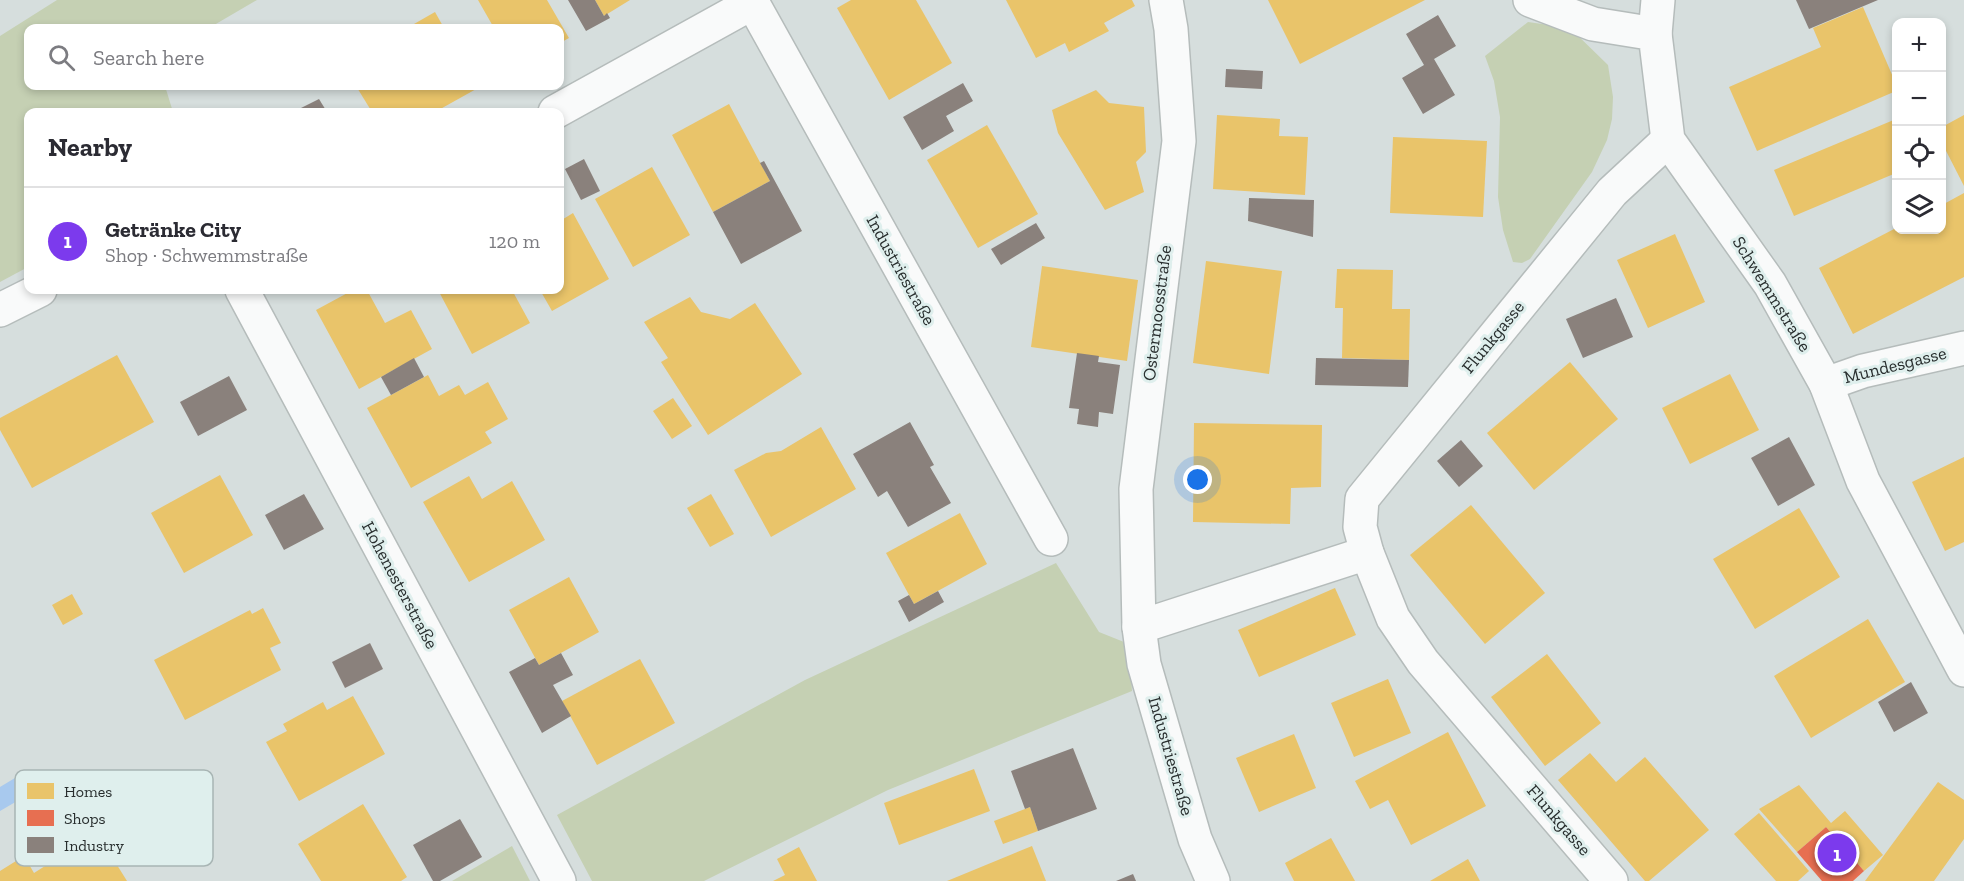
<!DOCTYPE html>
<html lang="en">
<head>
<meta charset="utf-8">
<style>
	body { margin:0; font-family:"Zilla Slab",serif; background:#f7f7f7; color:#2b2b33 }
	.controls { position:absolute; right:18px; top:18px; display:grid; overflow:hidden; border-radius:12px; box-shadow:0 3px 9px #0003 }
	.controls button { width:54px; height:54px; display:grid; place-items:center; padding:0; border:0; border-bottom:2px solid #e1e1e2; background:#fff; color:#2b2b33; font:30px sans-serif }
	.you { position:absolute; left:1198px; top:480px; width:21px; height:21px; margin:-15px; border:4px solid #fff; border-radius:50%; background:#1a73e8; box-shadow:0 0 0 9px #1a73e833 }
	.badge { display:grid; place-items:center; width:39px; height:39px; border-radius:50%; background:#7c3aed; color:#fff; font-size:20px; font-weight:700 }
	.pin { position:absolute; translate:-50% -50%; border:3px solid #fff; box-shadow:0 2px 6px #0006 }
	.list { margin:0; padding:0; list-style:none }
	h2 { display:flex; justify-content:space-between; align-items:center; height:78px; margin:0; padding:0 24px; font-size:26px }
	h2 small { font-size:20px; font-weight:400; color:#7c7c81 }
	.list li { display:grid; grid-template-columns:39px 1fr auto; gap:18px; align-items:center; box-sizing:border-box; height:108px; padding:0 24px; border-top:2px solid #e1e1e2 }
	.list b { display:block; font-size:22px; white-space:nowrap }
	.list p { margin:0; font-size:20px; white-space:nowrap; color:#7c7c81 }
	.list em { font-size:20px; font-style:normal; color:#7c7c81 }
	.icon { flex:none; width:33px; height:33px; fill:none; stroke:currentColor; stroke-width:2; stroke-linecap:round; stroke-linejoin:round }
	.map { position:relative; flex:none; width:1964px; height:881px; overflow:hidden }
	.search { position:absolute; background:#fff; box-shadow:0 3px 9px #0003; left:24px; top:24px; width:540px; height:66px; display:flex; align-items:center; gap:15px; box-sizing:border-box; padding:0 21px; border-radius:12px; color:#7c7c81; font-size:22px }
	.panel { position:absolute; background:#fff; box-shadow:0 3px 9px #0003; left:24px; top:108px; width:540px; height:186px; border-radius:12px }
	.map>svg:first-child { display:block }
</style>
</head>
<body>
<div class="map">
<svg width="1964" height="881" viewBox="0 0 1964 881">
	<rect width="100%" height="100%" fill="#d6dedd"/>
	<g fill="#c5d0b3">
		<polygon points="57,0 257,0 209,28 28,28 28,86 165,86 173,112 28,112 28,267 0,282 0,36"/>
		<polygon points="1528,22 1570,28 1608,65 1613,97 1612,119 1607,140 1592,172 1530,259 1522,263 1513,262 1503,230 1498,197 1500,117 1494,81 1485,56"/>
		<polygon points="1056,563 1099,632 1129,644 1132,691 888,790 704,881 592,881 557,815 805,680"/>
		<polygon points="512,846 530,881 452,881"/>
	</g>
	<polygon fill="#a8c9ee" points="25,772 36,790 0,811 0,787"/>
	<g fill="#e9c46a">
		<polygon points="478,0 547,0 569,38 560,43 560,28 494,28"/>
		<polygon points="595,0 630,0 604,16"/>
		<polygon points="851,0 916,0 952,63 889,100 837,8"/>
		<polygon points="1006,0 1132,0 1135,6 1104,23 1109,31 1069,52 1065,43 1036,58"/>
		<polygon points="1268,0 1425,0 1300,64"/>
		<polygon points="1863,7 1896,84 1896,91 1757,151 1729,87 1821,47 1813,28"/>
		<polygon points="435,12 444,28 407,28"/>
		<polygon points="356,86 477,86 478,88 435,112 372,112"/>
		<polygon points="1096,90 1109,103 1144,107 1146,152 1136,162 1144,192 1105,210 1058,133 1052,110"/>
		<polygon points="729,104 770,181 713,212 672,135"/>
		<polygon points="1217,115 1280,119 1279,136 1308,137 1305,195 1213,189"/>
		<polygon points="1964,115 1964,186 1942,143 1942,127"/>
		<polygon points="1896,119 1896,173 1794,216 1774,170"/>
		<polygon points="987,125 1038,214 978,248 927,160"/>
		<polygon points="1393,137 1487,141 1483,217 1390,213"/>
		<polygon points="652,167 690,235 633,267 595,199"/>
		<polygon points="1964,193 1964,277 1853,334 1819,268 1896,228 1942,230 1942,205"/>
		<polygon points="573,213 609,279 552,311 540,290 560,290 560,221"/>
		<polygon points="1675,234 1705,302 1648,328 1617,260"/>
		<polygon points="1206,261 1282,271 1269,374 1193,363"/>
		<polygon points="1042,266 1138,280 1127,361 1031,347"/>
		<polygon points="1337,269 1393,270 1392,309 1410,309 1409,360 1342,358 1343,308 1335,308"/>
		<polygon points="353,290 367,290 385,323 411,310 432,349 359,389 316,310"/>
		<polygon points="438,290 512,290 530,323 472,354"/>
		<polygon points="690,297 701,312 730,319 755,303 802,374 708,435 661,362 668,358 644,322"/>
		<polygon points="117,355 154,422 32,488 0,430 0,418"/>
		<polygon points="1570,362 1618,419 1534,490 1487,433"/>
		<polygon points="1730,374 1759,430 1690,464 1662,408"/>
		<polygon points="428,375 439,396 459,385 465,395 488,382 508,419 485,432 492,443 411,488 367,408"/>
		<polygon points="673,398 692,426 672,439 653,411"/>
		<polygon points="1194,423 1322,425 1321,487 1291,488 1290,524 1193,522"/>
		<polygon points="821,427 856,489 771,537 734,470 766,453 781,451"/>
		<polygon points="1964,457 1964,542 1945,551 1912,482"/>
		<polygon points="220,475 253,535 184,573 151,513"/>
		<polygon points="469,476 482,499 512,481 545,540 469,582 423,502"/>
		<polygon points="711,494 734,534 710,547 687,508"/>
		<polygon points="1471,505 1545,593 1485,644 1410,555"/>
		<polygon points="1799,508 1840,577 1755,629 1713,559"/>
		<polygon points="960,513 987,564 914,604 886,553"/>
		<polygon points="569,577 599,632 539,665 509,610"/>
		<polygon points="1335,588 1356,635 1259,677 1238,630"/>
		<polygon points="72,594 83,614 63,625 52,605"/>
		<polygon points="263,608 281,643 270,648 281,670 185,720 154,660 250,610 252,614"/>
		<polygon points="1868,619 1905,682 1811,738 1774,676"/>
		<polygon points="1547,654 1601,723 1545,766 1491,697"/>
		<polygon points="640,659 675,723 597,765 562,701"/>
		<polygon points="1388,679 1411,733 1354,757 1331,703"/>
		<polygon points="353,696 385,754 299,801 266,742 287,731 283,724 323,702 327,710"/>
		<polygon points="1448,732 1486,806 1411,845 1388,800 1370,809 1355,781"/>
		<polygon points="1294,734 1316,788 1259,812 1236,758"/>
		<polygon points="1590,753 1616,782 1645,757 1709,830 1649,881 1645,881 1558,780"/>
		<polygon points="974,769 990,811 899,845 884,803"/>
		<polygon points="1938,782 1964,800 1964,839 1934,881 1865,881"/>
		<polygon points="1799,785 1831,823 1845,811 1883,855 1864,871 1826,827 1797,852 1759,809"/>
		<polygon points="363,804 407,877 401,881 321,881 298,844"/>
		<polygon points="1030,807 1038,831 1003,844 994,821"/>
		<polygon points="1759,813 1809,871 1798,881 1776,881 1734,834"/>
		<polygon points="97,833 127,881 0,881 0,871 24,856 34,873"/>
		<polygon points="1331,838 1355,881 1294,881 1285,863"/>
		<polygon points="1032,846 1046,881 947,881"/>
		<polygon points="799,847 817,881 773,881 785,875 777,859"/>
		<polygon points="1468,859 1480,881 1430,881"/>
	</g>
	<polygon fill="#e76f51" points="1826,827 1864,871 1853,881 1822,881 1797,852"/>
	<g fill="#8a817c">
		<polygon points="568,0 595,0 604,16 607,13 610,18 586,31"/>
		<polygon points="1796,0 1878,0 1809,29"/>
		<polygon points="1438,15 1456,46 1434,59 1455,95 1423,114 1402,78 1424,65 1406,34"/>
		<polygon points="1226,69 1263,71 1262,89 1225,87"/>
		<polygon points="963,83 973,101 946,116 954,131 922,150 903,117"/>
		<polygon points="319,99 327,112 298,112 297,110"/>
		<polygon points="584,159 600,191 581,200 565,169"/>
		<polygon points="764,161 802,231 741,264 713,212 770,181 760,163"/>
		<polygon points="1249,198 1314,200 1313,237 1248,221"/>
		<polygon points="1036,223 1045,238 1001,265 991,249"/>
		<polygon points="1616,298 1633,337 1583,358 1566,319"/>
		<polygon points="1077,353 1099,356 1098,362 1120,365 1113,414 1099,412 1098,427 1077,424 1079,409 1069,408"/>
		<polygon points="414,358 424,377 391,395 381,377"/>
		<polygon points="1316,358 1409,360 1408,387 1315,385"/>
		<polygon points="229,376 247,410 198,436 180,402"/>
		<polygon points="910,422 934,465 930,467 951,503 908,527 887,491 878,497 853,454"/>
		<polygon points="1789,437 1815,485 1778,506 1751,458"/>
		<polygon points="1461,440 1483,466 1459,487 1437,461"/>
		<polygon points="304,494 324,529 284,550 265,515"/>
		<polygon points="938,591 944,602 909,622 898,601 909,595 914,604"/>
		<polygon points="370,643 383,669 345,688 332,662"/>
		<polygon points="561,653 573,675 553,685 571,716 542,733 509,672 535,658 539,665"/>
		<polygon points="1911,682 1928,713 1894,732 1878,702"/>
		<polygon points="1073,748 1097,809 1038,831 1030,807 1025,809 1011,771"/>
		<polygon points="460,819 482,857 440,881 433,881 413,845"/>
		<polygon points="1133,874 1136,881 1116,881"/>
	</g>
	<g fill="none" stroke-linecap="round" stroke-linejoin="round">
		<g stroke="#b5bcbb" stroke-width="36">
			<g id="minor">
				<polyline points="751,0 1051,539"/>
				<polyline points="1166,0 1171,29 1179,141 1136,489 1139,627 1144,664 1195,839 1213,881"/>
				<polyline points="1530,0 1593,24 1655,34 1668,140 1770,284 1826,384 1863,481 1964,670"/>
				<polyline points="1655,34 1658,0"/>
				<polyline points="555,112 752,3"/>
				<polyline points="242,290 559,881"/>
				<polyline points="0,310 40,290"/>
				<polyline points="1826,384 1863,371 1964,348"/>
				<polyline points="1367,553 1393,618 1423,662 1611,881"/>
				<polyline points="1139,627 1367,553 1360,527 1362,499 1612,192 1668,140"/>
			</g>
		</g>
		<use href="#minor" stroke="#f9fafa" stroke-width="33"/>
	</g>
	<g text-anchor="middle" stroke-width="6" stroke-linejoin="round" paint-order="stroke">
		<g font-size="18" fill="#282e2e" stroke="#dfefed">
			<text transform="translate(901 270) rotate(61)" y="6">Industriestraße</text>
			<text transform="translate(1772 294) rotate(58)" y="6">Schwemmstraße</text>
			<text transform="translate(1157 313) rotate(-83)" y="6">Ostermoosstraße</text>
			<text transform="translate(1493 337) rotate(-51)" y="6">Flunkgasse</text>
			<text transform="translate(1895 365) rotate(-14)" y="6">Mundesgasse</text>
			<text transform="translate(400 585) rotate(62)" y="6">Hohenesterstraße</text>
			<text transform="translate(1171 756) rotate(74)" y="6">Industriestraße</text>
			<text transform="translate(1559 820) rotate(49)" y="6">Flunkgasse</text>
		</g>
	</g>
	<rect x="15" y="770" width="198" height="96" rx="9" fill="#dfefed" stroke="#a8b5b4" stroke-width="1.5"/>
	<rect x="27" y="783" width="27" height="16" fill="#e9c46a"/>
	<rect x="27" y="810" width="27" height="16" fill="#e76f51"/>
	<rect x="27" y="837" width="27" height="16" fill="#8a817c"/>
	<g font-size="16" fill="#282e2e">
		<text x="64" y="797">Homes</text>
		<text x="64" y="824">Shops</text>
		<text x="64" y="851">Industry</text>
	</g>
</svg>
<div class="controls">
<button>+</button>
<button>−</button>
<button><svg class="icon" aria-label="locate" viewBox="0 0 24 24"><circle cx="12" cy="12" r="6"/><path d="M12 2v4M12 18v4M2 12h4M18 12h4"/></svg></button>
<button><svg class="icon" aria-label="layers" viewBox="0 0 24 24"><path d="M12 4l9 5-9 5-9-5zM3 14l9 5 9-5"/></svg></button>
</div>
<div class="you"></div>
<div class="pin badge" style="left:1837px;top:853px">1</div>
<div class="search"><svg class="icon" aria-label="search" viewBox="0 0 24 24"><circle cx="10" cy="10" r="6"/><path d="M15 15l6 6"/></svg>Search here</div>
<section class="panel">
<h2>Nearby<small></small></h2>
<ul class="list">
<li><span class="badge">1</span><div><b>Getränke City</b><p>Shop · Schwemmstraße</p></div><em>120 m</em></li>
</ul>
</section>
</div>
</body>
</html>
